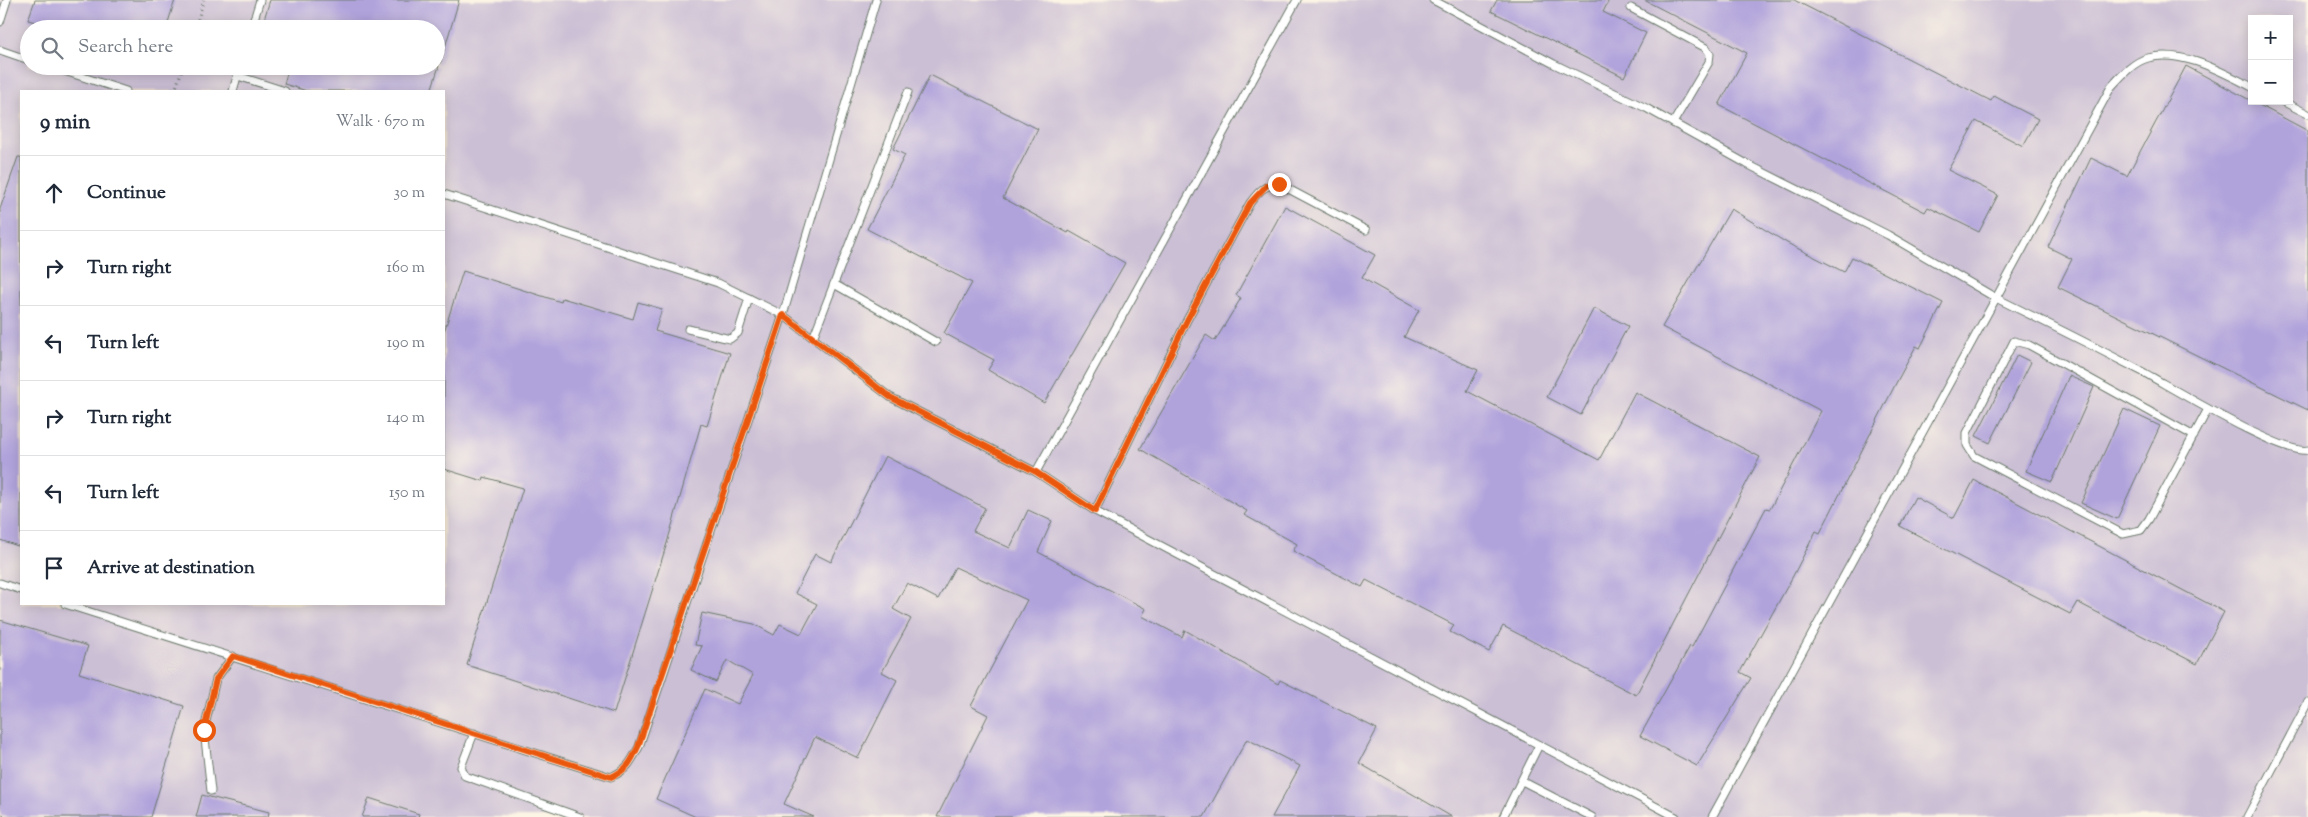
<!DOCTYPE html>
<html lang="en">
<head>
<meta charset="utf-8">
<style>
	body { margin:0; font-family:"Sorts Mill Goudy",serif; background:#f6f6f7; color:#1f2937 }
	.controls { position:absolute; right:15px; top:15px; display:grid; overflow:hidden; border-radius:0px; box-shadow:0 2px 12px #0003 }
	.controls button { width:45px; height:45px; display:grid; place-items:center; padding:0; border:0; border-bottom:1px solid #e0e1e3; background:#fff; color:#1f2937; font:25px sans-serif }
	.stop { position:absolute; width:15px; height:15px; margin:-11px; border:4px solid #ea580c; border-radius:50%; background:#fff }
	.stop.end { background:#ea580c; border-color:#fff; box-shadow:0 1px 5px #0008 }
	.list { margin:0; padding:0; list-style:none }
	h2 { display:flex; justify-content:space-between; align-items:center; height:65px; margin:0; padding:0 20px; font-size:21px }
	h2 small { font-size:16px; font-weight:400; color:#747a83 }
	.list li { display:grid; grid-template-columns:32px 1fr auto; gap:15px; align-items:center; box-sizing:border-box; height:75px; padding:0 20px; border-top:1px solid #e0e1e3 }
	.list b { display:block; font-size:19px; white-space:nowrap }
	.list em { font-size:16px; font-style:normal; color:#747a83 }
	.icon { flex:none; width:28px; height:28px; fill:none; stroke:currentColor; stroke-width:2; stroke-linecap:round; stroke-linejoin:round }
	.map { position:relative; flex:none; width:2308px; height:817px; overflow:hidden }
	.search { position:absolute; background:#fff; box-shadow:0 2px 12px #0003; left:20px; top:20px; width:425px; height:55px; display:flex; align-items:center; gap:12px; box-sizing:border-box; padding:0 18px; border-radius:28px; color:#747a83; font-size:19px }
	.panel { position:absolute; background:#fff; box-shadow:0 2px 12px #0003; left:20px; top:90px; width:425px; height:515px; border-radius:0px }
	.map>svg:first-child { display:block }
</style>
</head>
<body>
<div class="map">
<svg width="2308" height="817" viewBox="0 0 2308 817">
	<rect width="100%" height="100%" fill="#fcf5e5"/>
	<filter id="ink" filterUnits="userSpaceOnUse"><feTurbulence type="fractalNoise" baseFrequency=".02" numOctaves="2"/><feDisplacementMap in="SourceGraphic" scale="10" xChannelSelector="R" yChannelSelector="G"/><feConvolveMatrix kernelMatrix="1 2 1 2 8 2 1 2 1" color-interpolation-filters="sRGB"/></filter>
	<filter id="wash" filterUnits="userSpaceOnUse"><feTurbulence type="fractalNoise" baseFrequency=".0096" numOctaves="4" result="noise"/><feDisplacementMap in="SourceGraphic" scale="20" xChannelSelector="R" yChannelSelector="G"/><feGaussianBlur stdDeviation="1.12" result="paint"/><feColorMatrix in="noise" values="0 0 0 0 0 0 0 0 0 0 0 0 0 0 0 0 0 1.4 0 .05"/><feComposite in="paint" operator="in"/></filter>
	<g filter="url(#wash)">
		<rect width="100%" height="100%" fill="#f8e9d2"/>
		<path fill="#cbbfd5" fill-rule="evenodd" d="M0 0H2308V817H0ZM2252 19H2289V101H2252ZM29 29H436V66H29ZM21 91H444V604H21Z"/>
		<g id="blocks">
			<g fill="#b0a3dc">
				<polygon points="35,0 175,0 166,29 62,29 28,20"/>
				<polygon points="270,0 459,0 440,64 436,64 436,29 261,29"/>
				<polygon points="1497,0 1609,0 1603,12 1646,33 1624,77 1491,11"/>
				<polygon points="1644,0 1794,0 1991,101 1994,96 2038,119 2023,146 1976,121 1948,170 1998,195 1979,232 1928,207 1925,212 1719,105 1747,53"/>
				<polygon points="289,66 439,66 431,91 307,91 284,84"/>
				<polygon points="2186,66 2308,131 2308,410 2058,287 2072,259 2048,247 2091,158 2127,176"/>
				<polygon points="930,75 1038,129 1003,198 1068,233 1069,231 1125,263 1044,403 988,370 994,360 944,333 972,283 867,229 905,155 893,149"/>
				<polygon points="18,157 21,157 21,547 0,540 0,209"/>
				<polygon points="1285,206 1375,255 1362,278 1419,310 1404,337 1478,370 1467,391 1547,433 1599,460 1635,392 1760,457 1636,695 1503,626 1489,652 1450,632 1454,625 1366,580 1362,587 1293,551 1297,544 1244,515 1247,511 1140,449 1206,335 1215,341 1241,298 1236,295"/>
				<polygon points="1731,209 1787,243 1844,272 1852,257 1943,303 1920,348 1916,346 1894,387 1820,533 1816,531 1793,576 1740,672 1751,678 1697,766 1640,736 1690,646 1692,647 1766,508 1770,509 1821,411 1662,327"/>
				<polygon points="463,271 561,302 562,298 633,319 638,302 662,309 655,331 730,353 707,426 701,424 667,543 614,713 467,665 523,488 484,477 483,481 444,469 444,332"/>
				<polygon points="1594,308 1628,326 1581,415 1547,397"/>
				<polygon points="2017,355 2031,362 1990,443 1976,436"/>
				<polygon points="2069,376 2094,387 2052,482 2026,471"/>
				<polygon points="2124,409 2160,426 2117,519 2081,503"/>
				<polygon points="885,456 985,508 973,531 1010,548 1028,510 1052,521 1038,552 1146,609 1142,616 1182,637 1185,630 1278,684 1280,680 1377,729 1359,763 1452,817 1272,817 1300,766 1247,739 1204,817 937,817 988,715 971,706 1027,600 955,567 938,599 907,583 893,609 911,619 882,672 897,680 858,758 815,737 784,804 814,817 696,817 656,799 705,689 738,704 753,675 727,660 716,682 691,670 702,646 695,645 702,613 754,624 774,635 780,624 801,634 817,604 795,593 815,554 831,562"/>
				<polygon points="1974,480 2224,612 2197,664 2077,602 2070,614 1900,526 1915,497 1954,518"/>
				<polygon points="0,620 88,646 79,673 184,706 151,817 7,817 0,814"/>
				<polygon points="202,795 269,812 268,817 196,817"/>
				<polygon points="369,798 419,814 418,817 362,817"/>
			</g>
		</g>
	</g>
	<g filter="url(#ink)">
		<use href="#blocks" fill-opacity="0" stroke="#6b796b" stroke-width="1"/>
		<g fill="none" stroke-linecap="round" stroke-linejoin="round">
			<g stroke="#6b796b" stroke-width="9">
				<g id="service">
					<polyline points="1433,0 1554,64 1646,108 1747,164 1888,235 1996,298 1712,817"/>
					<polyline points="1631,8 1706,48 1710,54 1709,62 1673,123"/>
					<polyline points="0,22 7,0"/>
					<polyline points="251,29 260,0"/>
					<polyline points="0,50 29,60"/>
					<polyline points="49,66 126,91"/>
					<polyline points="238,76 285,91"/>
					<path d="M2252 87C2222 72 2182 49 2148 58 2133 62 2121 76 2111 87L1996 298C2045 322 2093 346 2141 371 2169 386 2284 456 2308 450"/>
					<polyline points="233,91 240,66"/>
					<polyline points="2282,101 2308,114"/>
					<polyline points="444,194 718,283 783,315 890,397 1036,472 1095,511 1676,817"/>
					<polyline points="834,284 936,342"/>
					<polyline points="688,329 730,339 738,333 749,298"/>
					<polyline points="813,338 908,92"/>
					<polyline points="2194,436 2029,345 2014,341 1967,433 1967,445 1974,456 2123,534 2141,530 2149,519 2208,409"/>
					<polyline points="1036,472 1297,0"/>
					<path d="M1095 511 1187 320 1250 203C1259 191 1264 185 1279 184L1366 230"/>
					<polyline points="0,583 21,590"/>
					<path d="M65 604 611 777C627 770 631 762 639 747L783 315 876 0"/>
					<polyline points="474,733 461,767 465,776 580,817"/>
					<polyline points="1522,781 1592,817"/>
					<polyline points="211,791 204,730 216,679 233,656"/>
					<polyline points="1503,817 1539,745"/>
					<polyline points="2247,817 2308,702"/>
				</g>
			</g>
			<g stroke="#6b796b" stroke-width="3" stroke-dasharray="1 4" stroke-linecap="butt">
				<polyline points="195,29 204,0"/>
				<polyline points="175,91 183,66"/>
			</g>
			<use href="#service" stroke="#fff" stroke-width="7"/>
		</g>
	</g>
	<g fill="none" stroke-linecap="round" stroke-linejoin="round" filter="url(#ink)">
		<path stroke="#ea580c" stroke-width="6" d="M204 730 216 679 233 656 611 777C627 770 631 762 638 747L783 315 890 397 1036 472 1095 511 1187 320 1250 203 1267 185 1279 184"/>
	</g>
</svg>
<div class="controls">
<button>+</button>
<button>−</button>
</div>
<div class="stop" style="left:204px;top:730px"></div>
<div class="stop end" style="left:1279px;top:184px"></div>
<div class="search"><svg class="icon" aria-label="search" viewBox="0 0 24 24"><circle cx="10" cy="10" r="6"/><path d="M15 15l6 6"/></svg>Search here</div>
<section class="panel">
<h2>9 min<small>Walk · 670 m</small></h2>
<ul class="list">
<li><svg class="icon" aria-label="ahead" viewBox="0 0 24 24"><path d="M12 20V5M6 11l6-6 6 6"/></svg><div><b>Continue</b></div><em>30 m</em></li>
<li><svg class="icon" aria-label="right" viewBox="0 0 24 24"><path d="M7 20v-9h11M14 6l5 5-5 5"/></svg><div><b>Turn right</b></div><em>160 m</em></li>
<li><svg class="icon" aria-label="left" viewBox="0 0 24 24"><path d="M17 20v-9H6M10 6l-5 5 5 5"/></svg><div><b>Turn left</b></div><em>190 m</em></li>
<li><svg class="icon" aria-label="right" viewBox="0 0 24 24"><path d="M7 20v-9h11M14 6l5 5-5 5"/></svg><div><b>Turn right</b></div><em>140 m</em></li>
<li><svg class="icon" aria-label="left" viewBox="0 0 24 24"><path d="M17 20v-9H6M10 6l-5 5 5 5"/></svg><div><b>Turn left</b></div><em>150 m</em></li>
<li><svg class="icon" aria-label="arrive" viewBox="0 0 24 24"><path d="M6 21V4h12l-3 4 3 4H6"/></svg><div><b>Arrive at destination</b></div></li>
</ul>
</section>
</div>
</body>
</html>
